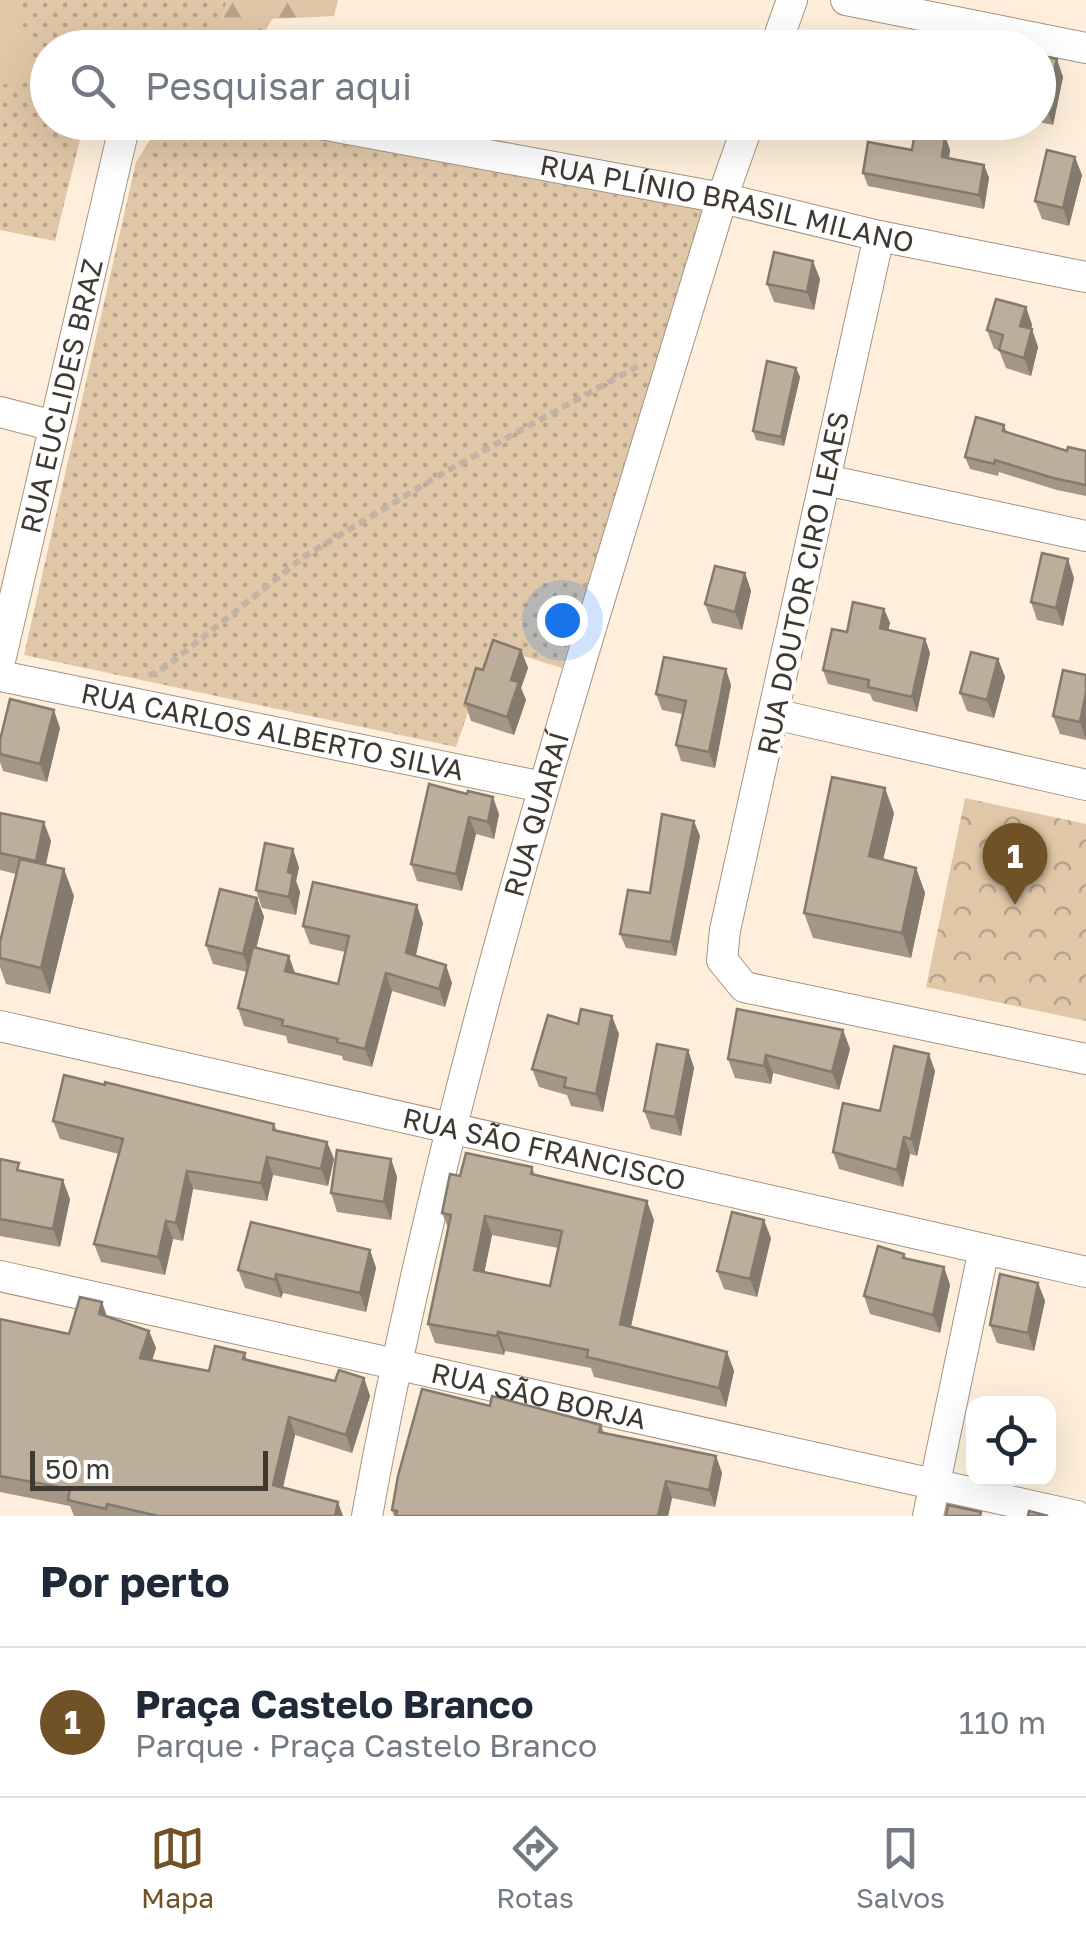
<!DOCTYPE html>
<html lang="pt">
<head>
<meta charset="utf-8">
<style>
	body { margin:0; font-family:"Golos Text",sans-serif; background:#f6f6f7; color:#1f2937 }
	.controls { position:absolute; right:30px; bottom:30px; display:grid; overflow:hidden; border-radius:20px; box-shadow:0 10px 40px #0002 }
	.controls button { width:90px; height:90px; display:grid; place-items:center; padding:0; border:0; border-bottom:2px solid #e0e1e3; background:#fff; color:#1f2937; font:50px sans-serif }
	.scale { position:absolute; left:30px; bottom:25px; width:238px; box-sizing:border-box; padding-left:10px; border:5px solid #3f3931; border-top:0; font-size:28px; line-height:35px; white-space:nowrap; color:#3f3931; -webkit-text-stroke:8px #fefefe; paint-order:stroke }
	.you { position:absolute; left:562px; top:620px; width:35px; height:35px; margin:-25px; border:8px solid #fff; border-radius:50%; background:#1a73e8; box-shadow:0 0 0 15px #1a73e833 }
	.badge { display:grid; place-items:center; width:65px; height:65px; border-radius:50%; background:#715227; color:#fff; font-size:32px; font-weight:700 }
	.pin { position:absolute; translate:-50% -82px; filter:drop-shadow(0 2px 5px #0008) }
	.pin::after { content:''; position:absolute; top:52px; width:35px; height:30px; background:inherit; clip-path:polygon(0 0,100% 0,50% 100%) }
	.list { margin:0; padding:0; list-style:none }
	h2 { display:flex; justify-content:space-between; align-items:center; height:130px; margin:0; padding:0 40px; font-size:42px }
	h2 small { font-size:32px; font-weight:400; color:#747a83 }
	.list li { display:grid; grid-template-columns:65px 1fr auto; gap:30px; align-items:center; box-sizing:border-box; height:150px; padding:0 40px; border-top:2px solid #e0e1e3 }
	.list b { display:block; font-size:38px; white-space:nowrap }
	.list p { margin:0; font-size:32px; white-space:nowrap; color:#747a83 }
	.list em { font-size:32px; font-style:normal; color:#747a83 }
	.icon { flex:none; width:55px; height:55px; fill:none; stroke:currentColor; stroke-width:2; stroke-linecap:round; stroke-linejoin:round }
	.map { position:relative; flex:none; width:1086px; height:1516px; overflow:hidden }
	.search { position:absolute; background:#fff; box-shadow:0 10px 40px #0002; left:30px; right:30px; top:30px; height:110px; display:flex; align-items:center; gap:25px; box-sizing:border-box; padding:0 35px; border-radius:55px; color:#747a83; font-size:38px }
	.sheet { height:280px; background:#fff }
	nav { display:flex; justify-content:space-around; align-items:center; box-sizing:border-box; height:140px; border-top:2px solid #e0e1e3; background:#fff; font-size:28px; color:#747a83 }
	nav a { display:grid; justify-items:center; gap:5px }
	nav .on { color:#715227 }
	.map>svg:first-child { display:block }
</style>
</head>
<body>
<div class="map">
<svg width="1086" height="1516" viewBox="0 0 1086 1516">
	<defs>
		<pattern id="grass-dots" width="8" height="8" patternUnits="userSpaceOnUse" patternTransform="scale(2.5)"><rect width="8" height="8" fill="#e0c7a7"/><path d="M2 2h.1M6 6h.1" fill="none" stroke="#b7a389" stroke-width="1.8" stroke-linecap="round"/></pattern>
		<pattern id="forest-firs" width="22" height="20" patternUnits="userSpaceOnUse" patternTransform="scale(2.5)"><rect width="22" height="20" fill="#e0c7a7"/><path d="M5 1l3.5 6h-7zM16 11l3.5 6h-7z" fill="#b7a389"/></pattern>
		<pattern id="park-crowns" width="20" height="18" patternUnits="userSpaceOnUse" patternTransform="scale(2.5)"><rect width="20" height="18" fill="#e0c7a7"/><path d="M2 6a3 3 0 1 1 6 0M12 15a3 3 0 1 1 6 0" fill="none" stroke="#b7a389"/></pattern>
	</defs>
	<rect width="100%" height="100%" fill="#feeedb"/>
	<g fill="url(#grass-dots)">
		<polygon points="0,0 227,0 215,47 48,48 48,122 84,123 55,241 0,230"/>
		<polygon points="161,123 257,123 703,209 562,668 491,646 456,747 24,655 136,162"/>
	</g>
	<polygon fill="url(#forest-firs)" points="227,0 338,0 334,16 272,19 256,47 215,47"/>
	<polygon fill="url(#park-crowns)" points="965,798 1086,824 1086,1021 926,987"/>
	<polygon fill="#e0c7a7" points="0,0 15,0 36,76 0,86"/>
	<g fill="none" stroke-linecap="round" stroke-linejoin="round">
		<g stroke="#a39583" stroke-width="32">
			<g id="minor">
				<polyline points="846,0 1086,48"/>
				<polyline points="775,48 792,0"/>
				<path id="s1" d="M310 122 722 198 879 236 1086 277"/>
				<polyline points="879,236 725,930 722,960 744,987 1086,1059"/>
				<polyline points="0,412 54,426"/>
				<polyline points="826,480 1086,536"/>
				<path id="s2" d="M0 661 123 132 128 122"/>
				<path id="s3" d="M0 676 543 787"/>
				<polyline points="774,714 1086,785"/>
				<path id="s4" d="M0 1026 1086 1272"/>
				<path id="s5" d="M0 1276 1077 1516"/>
				<path id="s6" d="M367 1516C448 1068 590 633 722 198L749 122"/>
				<polyline points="928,1516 984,1249"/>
			</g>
		</g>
		<polyline stroke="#c1b4a4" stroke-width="6" stroke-dasharray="8 5" stroke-linecap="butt" points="149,676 167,666 305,556 445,472 640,365"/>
		<use href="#minor" stroke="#fff" stroke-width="30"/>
	</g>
	<g fill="#a39686" fill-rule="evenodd">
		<polygon points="1038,55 1063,77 1053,125 1038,122"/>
		<polygon points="945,136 950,150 949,158 984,165 989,178 984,209 868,186 863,173"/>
		<polygon points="1082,175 1069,226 1042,219 1035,201"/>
		<polygon points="820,279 814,310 774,302 767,284"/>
		<polygon points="1026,307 1032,325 1031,329 1038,347 1031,376 1006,368 999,350 994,349 987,330"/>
		<polygon points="796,368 800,377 784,446 756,440 753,431"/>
		<polygon points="1004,425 1007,433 1067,451 1086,451 1086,496 1057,490 999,472 998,476 970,469 965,457"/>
		<polygon points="745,573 751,591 742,630 712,623 705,604"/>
		<polygon points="1074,578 1063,626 1037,620 1031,602"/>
		<polygon points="884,609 890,623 888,630 925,639 930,653 917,712 873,701 870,694 828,684 823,670 847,632"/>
		<polygon points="521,650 528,668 521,688 526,700 514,735 471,721 465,703 483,670"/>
		<polygon points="998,659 1005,677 994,718 967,711 960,693"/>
		<polygon points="1086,675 1086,740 1060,734 1053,716"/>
		<polygon points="731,685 715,768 681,761 676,745 682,714 662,710 656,694"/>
		<polygon points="60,728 47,782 3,771 0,762 0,740"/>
		<polygon points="429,784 499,814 494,839 476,834 462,891 417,881 411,864"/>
		<polygon points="0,813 51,841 46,865 74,896 50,994 6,984 0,967 0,942 16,874 0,870"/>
		<polygon points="894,813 883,860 916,868 925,893 911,958 813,938 804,913"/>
		<polygon points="700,836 676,956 626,948 620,934 650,893"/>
		<polygon points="299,867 296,881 300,892 296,915 262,908 256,890"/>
		<polygon points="257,898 264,917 256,948 295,974 338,984 345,952 310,944 303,926 423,923 416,956 452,983 445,1007 392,991 372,1067 343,1060 342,1056 288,1043 286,1036 244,1026 238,1008 247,972 213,964 206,945"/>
		<polygon points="578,1024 619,1034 603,1112 571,1106 567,1095 539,1087 532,1069"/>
		<polygon points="843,1030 850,1049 839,1090 773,1073 771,1084 735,1078 728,1059"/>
		<polygon points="688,1050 694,1068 681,1136 651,1129 644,1111"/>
		<polygon points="935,1071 917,1156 910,1154 903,1187 839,1169 833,1152 880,1111"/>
		<polygon points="105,1085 274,1124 277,1131 327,1142 334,1159 328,1186 273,1175 267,1201 193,1189 183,1241 173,1239 165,1275 101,1262 94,1244 119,1154 60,1139 53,1121"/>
		<polygon points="0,1159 70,1199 60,1247 0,1236"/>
		<polygon points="391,1159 397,1177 391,1220 337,1212 331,1193"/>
		<path d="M532 1167 535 1175 654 1220 631 1327 727 1352 734 1371 726 1407 594 1377 591 1368 505 1351 504 1355 435 1343 428 1324 448 1228 442 1213 460 1176ZM492 1235 558 1248 550 1286 484 1272Z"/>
		<polygon points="771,1238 757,1297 724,1289 717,1271"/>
		<polygon points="370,1250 376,1268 366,1312 283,1293 281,1298 245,1288 238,1270"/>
		<polygon points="904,1254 906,1258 944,1267 950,1285 940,1333 870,1314 864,1296"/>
		<polygon points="1038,1283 1045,1301 1034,1351 997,1343 990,1325"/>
		<polygon points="107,1317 149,1331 156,1348 152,1360 209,1371 245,1353 247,1360 335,1381 364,1378 370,1396 352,1453 295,1435 283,1488 343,1516 74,1516 70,1506 0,1492 0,1319 69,1334"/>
		<polygon points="490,1406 601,1425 604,1433 716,1456 722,1473 715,1507 672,1498 668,1516 394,1516 392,1510"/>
	</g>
	<g fill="#847a6d">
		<polygon points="1057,59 1063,77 1053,125 1046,107"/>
		<polygon points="945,136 950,150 947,171 942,157"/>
		<polygon points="1075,157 1082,175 1069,226 1063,208"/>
		<polygon points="984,165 989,178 984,209 979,195"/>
		<polygon points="813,261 820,279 814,310 807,292"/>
		<polygon points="1026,307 1032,325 1027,344 1020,326"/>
		<polygon points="1032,329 1038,347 1031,376 1024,358"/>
		<polygon points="796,368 800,377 784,446 781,437"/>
		<polygon points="1068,559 1074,578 1063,626 1056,608"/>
		<polygon points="745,573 751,591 742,630 735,612"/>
		<polygon points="884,609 890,623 885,643 880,628"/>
		<polygon points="925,639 930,653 917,712 912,697"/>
		<polygon points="521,650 528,668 521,688 526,700 514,735 507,717 511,680"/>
		<polygon points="998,659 1005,677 994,718 987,700"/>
		<polygon points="726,669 731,685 715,768 709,752"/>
		<polygon points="1086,693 1086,739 1080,722"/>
		<polygon points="54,710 60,728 47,782 40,764"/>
		<polygon points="885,788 894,813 878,881 869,856"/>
		<polygon points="493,797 499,814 494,839 488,822"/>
		<polygon points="469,817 476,834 462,891 456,874"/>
		<polygon points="694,821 700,836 676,956 671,942"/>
		<polygon points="44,822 51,841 42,879 36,861"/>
		<polygon points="293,849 299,867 296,881 300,892 296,915 289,897 288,872"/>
		<polygon points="916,868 925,893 911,958 902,933"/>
		<polygon points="64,869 74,896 50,994 41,968"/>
		<polygon points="257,898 264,917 250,973 243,954"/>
		<polygon points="417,905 423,923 412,971 406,953"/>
		<polygon points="289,956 295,973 285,971"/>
		<polygon points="446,965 452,983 445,1007 439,989"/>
		<polygon points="386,973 392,991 372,1067 365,1049"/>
		<polygon points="612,1016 619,1034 603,1112 596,1094"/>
		<polygon points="843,1030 850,1049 839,1090 832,1072"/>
		<polygon points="688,1050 694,1068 681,1136 675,1117"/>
		<polygon points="929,1054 935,1071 917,1156 911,1139"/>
		<polygon points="766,1055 773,1073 771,1084 764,1066"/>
		<polygon points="904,1137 910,1154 903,1187 897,1170"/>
		<polygon points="327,1142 334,1159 328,1186 321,1169"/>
		<polygon points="267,1157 273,1175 267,1201 261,1183"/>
		<polygon points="391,1159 397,1177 391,1220 384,1202"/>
		<polygon points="187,1171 193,1189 183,1241 176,1223"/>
		<polygon points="63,1180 70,1199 60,1247 53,1229"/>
		<polygon points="647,1201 654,1220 627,1344 620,1324"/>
		<polygon points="485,1216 492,1235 481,1289 474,1270"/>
		<polygon points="764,1220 771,1238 757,1297 750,1279"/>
		<polygon points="166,1221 173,1239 165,1275 158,1257"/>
		<polygon points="370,1250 376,1268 366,1312 360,1293"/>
		<polygon points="944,1267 950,1285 940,1333 933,1315"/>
		<polygon points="276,1274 283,1293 281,1298 275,1280"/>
		<polygon points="1038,1283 1045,1301 1034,1351 1028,1333"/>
		<polygon points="102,1302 108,1319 99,1314"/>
		<polygon points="149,1331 156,1348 147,1376 140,1358"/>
		<polygon points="498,1332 505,1351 504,1355 497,1336"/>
		<polygon points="727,1352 734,1371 726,1407 719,1388"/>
		<polygon points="364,1378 370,1396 352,1453 346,1435"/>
		<polygon points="289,1417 295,1435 279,1503 273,1485"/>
		<polygon points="716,1456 722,1473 715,1507 709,1490"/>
		<polygon points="666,1481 672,1498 668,1516 658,1516"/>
		<polygon points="338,1502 343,1516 335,1516"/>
	</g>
	<g fill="#bdae9c" stroke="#847a6d" stroke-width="2.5" fill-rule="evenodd">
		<polygon points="1038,55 1057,59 1046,107 1038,105"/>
		<polygon points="915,132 945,136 942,157 984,165 979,195 863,173 868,142 912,150"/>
		<polygon points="1047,150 1075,157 1063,208 1035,201"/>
		<polygon points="774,252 813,261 807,292 767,284"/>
		<polygon points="996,299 1026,307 1020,326 1032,329 1024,358 999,350 1003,335 987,330"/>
		<polygon points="767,361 796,368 781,437 753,431"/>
		<polygon points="976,417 1004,425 1003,431 1067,451 1068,447 1086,451 1086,485 1053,478 995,460 994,464 965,457"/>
		<polygon points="1042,553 1068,559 1056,608 1031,602"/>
		<polygon points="715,566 745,573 735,612 705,604"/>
		<polygon points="853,602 884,609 880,628 925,639 912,697 868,687 869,680 823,670 832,629 847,632"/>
		<polygon points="493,640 521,650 511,680 519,682 507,717 465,703 476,668 483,670"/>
		<polygon points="971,652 998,659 987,700 960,693"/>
		<polygon points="664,657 726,669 709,752 676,745 686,701 656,694"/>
		<polygon points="1063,670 1086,675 1086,693 1080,722 1053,716"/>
		<polygon points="10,699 54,710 40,764 0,754 0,740"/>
		<polygon points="832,777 885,788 869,856 916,868 902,933 804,913"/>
		<polygon points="429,784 467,794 468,791 493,797 488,822 469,817 456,874 411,864"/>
		<polygon points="0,813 44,822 36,861 0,853"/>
		<polygon points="662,814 694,821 671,942 620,934 628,890 650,893"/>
		<polygon points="265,843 293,849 288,872 293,874 289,897 256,890"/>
		<polygon points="20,859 64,869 41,968 0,958 0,942"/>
		<polygon points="313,882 417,905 406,953 446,965 439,989 386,973 365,1049 337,1042 338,1039 282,1025 283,1020 238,1008 253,947 289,956 285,971 338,984 349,936 303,926"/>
		<polygon points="220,889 257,898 243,954 206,945"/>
		<polygon points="581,1009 612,1016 596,1094 564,1087 566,1078 532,1069 548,1015 578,1024"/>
		<polygon points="737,1009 843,1030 832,1072 766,1055 764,1066 728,1059"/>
		<polygon points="657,1044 688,1050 675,1117 644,1111"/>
		<polygon points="894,1046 929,1054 911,1139 904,1137 897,1170 833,1152 843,1103 880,1111"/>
		<polygon points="64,1075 105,1085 105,1082 274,1124 273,1130 327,1142 321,1169 267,1157 261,1183 187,1171 176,1223 166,1221 158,1257 94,1244 123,1139 53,1121"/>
		<polygon points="337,1150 391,1159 384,1202 331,1193"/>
		<path d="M466 1153 532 1167 531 1174 647 1201 620 1324 727 1352 719 1388 587 1357 588 1350 498 1332 497 1336 428 1324 451 1215 442 1213 450 1174 460 1176ZM485 1216 562 1231 550 1286 474 1270Z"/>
		<polygon points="0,1159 19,1163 17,1170 63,1180 53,1229 0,1219"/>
		<polygon points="732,1212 764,1220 750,1279 717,1271"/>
		<polygon points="251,1222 370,1250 360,1293 276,1274 275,1280 238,1270"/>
		<polygon points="878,1246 904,1254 903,1258 944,1267 933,1315 864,1296"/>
		<polygon points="1000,1274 1038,1283 1028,1333 990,1325"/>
		<polygon points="80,1297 102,1302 99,1314 149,1331 140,1358 209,1371 215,1346 245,1353 243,1359 335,1381 339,1370 364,1378 346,1435 289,1417 273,1485 338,1502 335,1516 158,1516 107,1504 106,1509 68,1500 70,1489 0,1476 0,1319 69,1334"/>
		<polygon points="422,1389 490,1406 492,1396 601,1425 599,1432 716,1456 709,1490 666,1481 658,1516 396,1516 397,1511 392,1510 398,1476"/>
		<polygon points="948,1505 981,1512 980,1516 946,1516"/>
		<polygon points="1029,1511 1048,1516 1028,1516"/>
	</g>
	<g text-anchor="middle" stroke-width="9" stroke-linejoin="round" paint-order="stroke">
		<g font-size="28" fill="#3f3931" stroke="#fefefe">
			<text dy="10" stroke="none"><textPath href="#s1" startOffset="425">RUA PLÍNIO BRASIL MILANO</textPath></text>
			<text dy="10" stroke="none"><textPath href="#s2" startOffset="272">RUA EUCLIDES BRAZ</textPath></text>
			<text transform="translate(803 583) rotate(-78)" y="10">RUA DOUTOR CIRO LEAES</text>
			<text dy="10" stroke="none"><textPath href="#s3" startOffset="278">RUA CARLOS ALBERTO SILVA</textPath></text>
			<text dy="10" stroke="none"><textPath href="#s6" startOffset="722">RUA QUARAÍ</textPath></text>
			<text dy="10" stroke="none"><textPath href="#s4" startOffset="558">RUA SÃO FRANCISCO</textPath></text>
			<text dy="10" stroke="none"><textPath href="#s5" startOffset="552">RUA SÃO BORJA</textPath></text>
		</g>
	</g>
</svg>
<div class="controls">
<button><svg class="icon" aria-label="locate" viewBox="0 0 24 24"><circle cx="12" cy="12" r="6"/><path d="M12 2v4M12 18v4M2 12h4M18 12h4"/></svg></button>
</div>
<div class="scale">50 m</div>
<div class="you"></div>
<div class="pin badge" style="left:1015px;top:905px">1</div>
<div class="search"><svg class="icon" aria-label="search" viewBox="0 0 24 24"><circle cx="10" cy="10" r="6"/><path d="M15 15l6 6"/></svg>Pesquisar aqui</div>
</div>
<section class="sheet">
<h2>Por perto<small></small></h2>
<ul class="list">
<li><span class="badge">1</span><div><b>Praça Castelo Branco</b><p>Parque · Praça Castelo Branco</p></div><em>110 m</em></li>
</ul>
</section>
<nav>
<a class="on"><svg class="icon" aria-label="map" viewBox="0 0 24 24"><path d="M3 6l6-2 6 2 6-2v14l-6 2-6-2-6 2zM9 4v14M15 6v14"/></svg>Mapa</a>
<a><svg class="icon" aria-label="directions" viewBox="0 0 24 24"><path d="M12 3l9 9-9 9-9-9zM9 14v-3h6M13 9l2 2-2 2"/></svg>Rotas</a>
<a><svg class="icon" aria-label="saved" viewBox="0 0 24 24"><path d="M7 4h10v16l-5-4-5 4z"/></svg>Salvos</a>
</nav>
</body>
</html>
